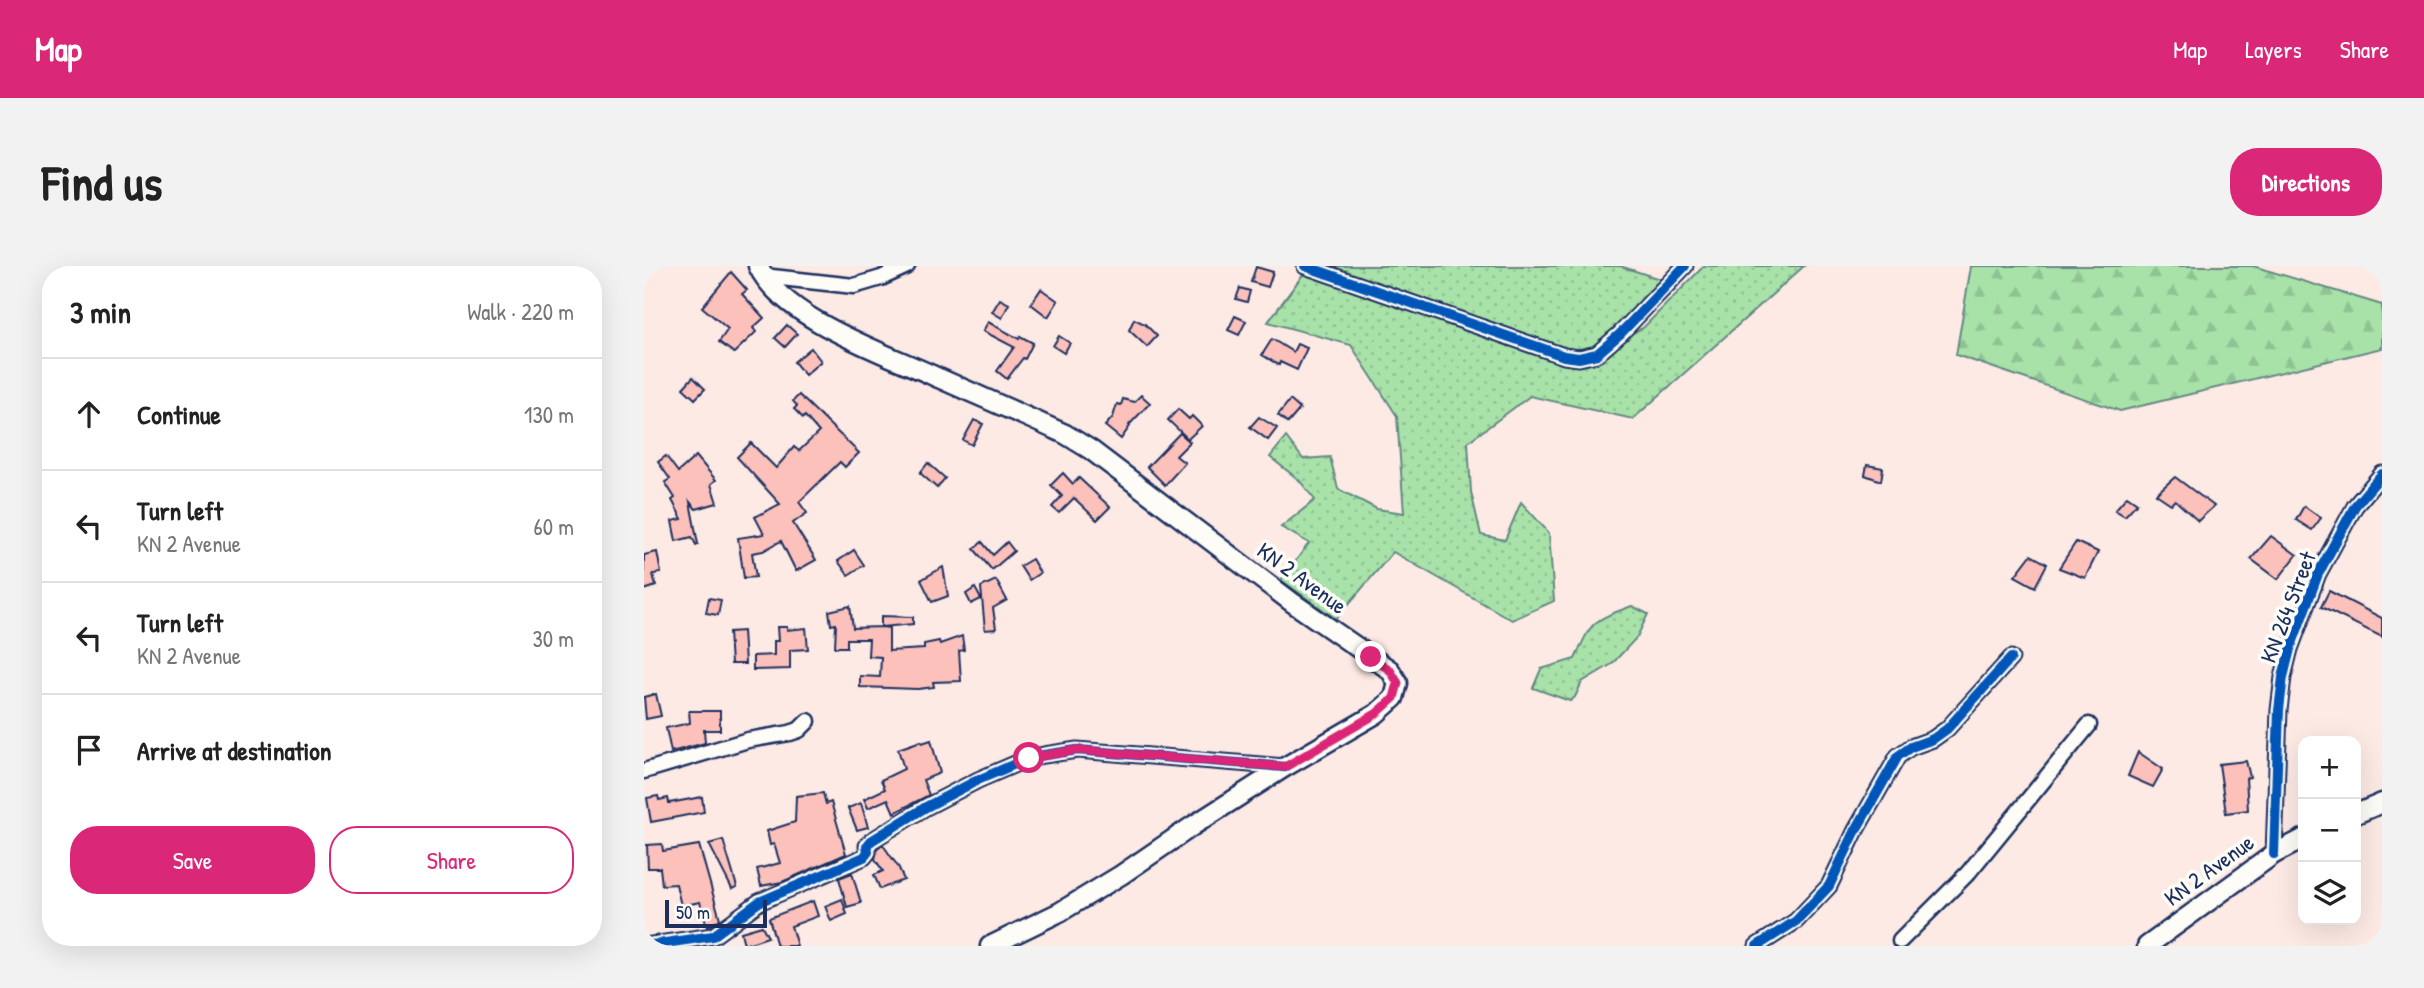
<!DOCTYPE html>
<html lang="en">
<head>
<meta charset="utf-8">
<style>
	body { margin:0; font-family:"Patrick Hand",sans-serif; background:#f2f2f2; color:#222 }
	.controls { position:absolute; right:21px; bottom:21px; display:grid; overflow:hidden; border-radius:14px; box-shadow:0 7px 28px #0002 }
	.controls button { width:63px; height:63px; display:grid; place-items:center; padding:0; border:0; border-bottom:2px solid #e0e0e0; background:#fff; color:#222; font:35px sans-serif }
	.scale { position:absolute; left:21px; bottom:18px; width:102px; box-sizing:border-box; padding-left:7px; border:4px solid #1b2f5e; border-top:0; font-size:19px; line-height:24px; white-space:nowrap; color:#1b2f5e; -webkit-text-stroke:5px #fdfcf7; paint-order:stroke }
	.stop { position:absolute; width:21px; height:21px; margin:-16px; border:5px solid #db2777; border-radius:50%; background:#fff }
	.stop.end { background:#db2777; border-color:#fff; box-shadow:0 2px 7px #0008 }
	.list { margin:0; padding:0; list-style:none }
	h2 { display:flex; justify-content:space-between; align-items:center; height:91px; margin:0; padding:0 28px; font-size:30px }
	h2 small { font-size:23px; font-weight:400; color:#767676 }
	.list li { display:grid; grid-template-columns:46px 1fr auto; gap:21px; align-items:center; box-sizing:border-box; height:112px; padding:0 28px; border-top:2px solid #e0e0e0 }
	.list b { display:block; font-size:26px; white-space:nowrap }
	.list p { margin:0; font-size:23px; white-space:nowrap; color:#767676 }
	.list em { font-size:23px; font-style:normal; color:#767676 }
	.actions { display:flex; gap:14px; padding:21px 28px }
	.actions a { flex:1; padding:16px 0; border:2px solid #db2777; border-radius:28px; text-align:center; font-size:24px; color:#db2777 }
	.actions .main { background:#db2777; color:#fff }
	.icon { flex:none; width:38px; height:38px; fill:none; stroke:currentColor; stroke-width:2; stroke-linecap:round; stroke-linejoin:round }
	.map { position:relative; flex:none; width:1738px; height:680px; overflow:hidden; border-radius:28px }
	header { display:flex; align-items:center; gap:42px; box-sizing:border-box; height:98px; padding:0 35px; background:#db2777; color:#fff }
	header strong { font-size:33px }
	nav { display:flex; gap:38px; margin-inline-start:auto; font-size:24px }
	.intro { display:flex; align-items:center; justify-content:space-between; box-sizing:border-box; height:168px; padding:0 42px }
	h1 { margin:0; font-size:49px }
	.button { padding:18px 32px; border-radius:28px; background:#db2777; color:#fff; font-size:24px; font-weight:700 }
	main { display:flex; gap:42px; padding:0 42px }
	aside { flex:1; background:#fff; border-radius:28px; box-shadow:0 7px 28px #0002 }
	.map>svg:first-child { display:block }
</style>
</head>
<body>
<header>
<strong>Map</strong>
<nav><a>Map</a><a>Layers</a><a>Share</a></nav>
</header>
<div class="intro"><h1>Find us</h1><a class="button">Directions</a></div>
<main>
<aside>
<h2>3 min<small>Walk · 220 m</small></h2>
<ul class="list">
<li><svg class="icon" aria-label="ahead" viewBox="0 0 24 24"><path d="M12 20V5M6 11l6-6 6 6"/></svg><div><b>Continue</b></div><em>130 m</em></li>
<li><svg class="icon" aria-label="left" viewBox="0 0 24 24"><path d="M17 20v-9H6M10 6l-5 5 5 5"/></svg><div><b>Turn left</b><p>KN 2 Avenue</p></div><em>60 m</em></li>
<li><svg class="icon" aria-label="left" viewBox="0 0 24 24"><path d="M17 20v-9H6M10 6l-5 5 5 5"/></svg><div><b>Turn left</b><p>KN 2 Avenue</p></div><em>30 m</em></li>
<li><svg class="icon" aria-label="arrive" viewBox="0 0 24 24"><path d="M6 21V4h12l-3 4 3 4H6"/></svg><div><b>Arrive at destination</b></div></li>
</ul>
<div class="actions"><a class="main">Save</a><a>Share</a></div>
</aside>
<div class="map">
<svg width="1738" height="680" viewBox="0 0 1738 680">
	<defs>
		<pattern id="grass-dots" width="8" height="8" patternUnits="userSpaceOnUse" patternTransform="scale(1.75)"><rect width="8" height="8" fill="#a8e2a8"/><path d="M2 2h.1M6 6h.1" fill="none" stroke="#90c293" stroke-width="1.8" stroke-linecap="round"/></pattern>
		<pattern id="forest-firs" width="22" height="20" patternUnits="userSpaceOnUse" patternTransform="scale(1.75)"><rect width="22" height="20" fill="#a8e2a8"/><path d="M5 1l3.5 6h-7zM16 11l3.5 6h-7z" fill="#90c293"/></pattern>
	</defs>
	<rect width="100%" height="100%" fill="#fdeae5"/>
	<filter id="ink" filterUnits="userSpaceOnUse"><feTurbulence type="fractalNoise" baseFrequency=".0143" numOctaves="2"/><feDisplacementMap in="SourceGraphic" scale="14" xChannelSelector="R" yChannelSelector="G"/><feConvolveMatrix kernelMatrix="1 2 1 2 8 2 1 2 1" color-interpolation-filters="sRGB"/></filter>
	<g filter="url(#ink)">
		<g fill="url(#grass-dots)" stroke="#628883" stroke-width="2">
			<polygon points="652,0 976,0 1025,16 987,57 940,89 999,62 1060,0 1160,0 989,153 886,130 824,176 827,226 837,269 861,274 877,236 905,267 910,335 868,354 749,286 692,353 637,314 665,277 637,261 671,234 655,214 626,191 642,171 659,193 686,191 694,223 733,243 760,247 753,150 707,79 624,56 663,3"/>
			<path d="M988 340 1004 348 993 371 968 398 938 416 931 431 926 435 889 422 897 403 931 393C948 354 948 355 988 340Z"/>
		</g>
		<polygon fill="url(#forest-firs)" stroke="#628883" stroke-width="2" points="1327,0 1609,0 1738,39 1738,82 1476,145 1312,89"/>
		<g fill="#fdc1bb" stroke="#1b2f5e" stroke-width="2">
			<polygon points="612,1 629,6 624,21 607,16"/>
			<polygon points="87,6 103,24 98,28 120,52 109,62 112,66 90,87 75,76 84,63 58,41"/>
			<polygon points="596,22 606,25 603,36 592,33"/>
			<polygon points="397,23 414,35 404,51 387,38"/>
			<polygon points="356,33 365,38 358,52 348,46"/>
			<polygon points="591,50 602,55 595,69 584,64"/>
			<polygon points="490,53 501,58 513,70 503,81 485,64"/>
			<polygon points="344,56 375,73 376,70 389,77 381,93 379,92 363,113 353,105 370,81 339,65"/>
			<polygon points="143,59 153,68 141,81 131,72"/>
			<polygon points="415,70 426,77 420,87 409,80"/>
			<polygon points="628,73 649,86 653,78 663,82 653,104 636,96 635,99 618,89"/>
			<polygon points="167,82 177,95 161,109 150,96"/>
			<polygon points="49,111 61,123 51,133 39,122"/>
			<polygon points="155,129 215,187 201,201 196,196 155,236 163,247 149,257 172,294 152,305 137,275 119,285 108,287 112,311 100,312 94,272 120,268 111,251 136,238 93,191 107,177 132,202 150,181 155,185 175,166 161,150 159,152 150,143 153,140 149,135"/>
			<polygon points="497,129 506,137 485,159 486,160 477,173 461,160 469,151 473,138 477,139 479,133 490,136"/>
			<polygon points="646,134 656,143 644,157 634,149"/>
			<polygon points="534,143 545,153 548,150 558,160 544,173 524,154"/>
			<polygon points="615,151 633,162 624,174 606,161"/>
			<polygon points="330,154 339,158 328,179 319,174"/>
			<polygon points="536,167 546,176 532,190 541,197 521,219 503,201"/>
			<polygon points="22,190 34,206 52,190 72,214 67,218 73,237 52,243 46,236 54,278 52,279 48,271 32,275 28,255 38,253 28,234 31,232 21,216 26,213 14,196"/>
			<polygon points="284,197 301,212 293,222 276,207"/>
			<polygon points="1223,199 1239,202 1237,215 1221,209"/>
			<polygon points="419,207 429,218 435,212 466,241 453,254 430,232 415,247 408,241 418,230 407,219"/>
			<polygon points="1531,211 1570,240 1554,255 1531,234 1527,238 1512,228"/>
			<polygon points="1483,230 1493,237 1481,250 1471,244"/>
			<polygon points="1660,240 1677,252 1668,264 1652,254"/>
			<polygon points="1627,270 1653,289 1634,313 1607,293"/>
			<polygon points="338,276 349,289 363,276 370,285 348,304 330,283"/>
			<polygon points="1432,276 1454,286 1441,312 1415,302"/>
			<polygon points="210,284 220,299 204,309 194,295"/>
			<polygon points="13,286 17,307 9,308 12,320 0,324 0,289"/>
			<polygon points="1387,289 1403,298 1391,321 1371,310"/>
			<polygon points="388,293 396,307 385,314 376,300"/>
			<polygon points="299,301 304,330 288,336 277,314"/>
			<polygon points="352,314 363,334 349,342 352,363 341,364 337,321"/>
			<polygon points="331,322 337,333 327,338 322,328"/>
			<polygon points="1685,325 1738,352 1738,371 1677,341"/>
			<polygon points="65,332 77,334 74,349 62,347"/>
			<polygon points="206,340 209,362 237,361 237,350 269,351 269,358 238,361 245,362 245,385 280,383 280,378 295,375 296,378 318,370 320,384 315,385 317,415 289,416 290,421 274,423 216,421 216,410 236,411 237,391 224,390 225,373 203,373 203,381 191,381 192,358 187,359 185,345"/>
			<polygon points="133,361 143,361 143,364 162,362 164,383 146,384 146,403 109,404 109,390 130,389 130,375 134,375"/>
			<polygon points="99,365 101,398 87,398 85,366"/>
			<polygon points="12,428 17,450 2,453 0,431"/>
			<polygon points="45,445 76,445 76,464 60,464 61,477 27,486 22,462 46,457"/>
			<polygon points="287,474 296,507 279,514 285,529 250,547 244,533 224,542 220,533 241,523 237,514 260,503 254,483 277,475 278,477"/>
			<polygon points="1494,486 1519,503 1509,521 1484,510"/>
			<polygon points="1602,495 1606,511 1602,512 1604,544 1582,547 1575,498"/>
			<polygon points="179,527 182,538 187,536 202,588 138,616 117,620 113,603 136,597 130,578 126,579 123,565 151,556 152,530"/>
			<polygon points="14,530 15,534 24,532 25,537 58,531 60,546 7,556 3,532"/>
			<polygon points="217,537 224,561 213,564 204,542"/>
			<polygon points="79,574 93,621 88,623 65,578"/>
			<polygon points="18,578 19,585 55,579 76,653 68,658 63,661 56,636 37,640 32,618 18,619 16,602 4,602 3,579"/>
			<polygon points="239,579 255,602 260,614 236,623 230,609 239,605 231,593 233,583"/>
			<polygon points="208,607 217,637 203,641 195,612"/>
			<polygon points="198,633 203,648 187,655 181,640"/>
			<polygon points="169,635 174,650 147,660 153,680 133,680 125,652"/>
			<polygon points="118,660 124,671 100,679 97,666"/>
		</g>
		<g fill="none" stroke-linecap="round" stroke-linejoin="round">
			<g stroke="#1b2f5e" stroke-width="19">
				<g id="minor">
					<polyline points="661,0 920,90 935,92 953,88 976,68 1041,0"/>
					<polyline points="119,10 210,20 237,12 263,0"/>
					<polyline points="0,505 104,474 146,467 155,464 164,455"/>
					<polyline points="1630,588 1635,444 1639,411 1646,383 1674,308 1711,240 1738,208"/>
					<polyline points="1256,675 1324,607 1445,459"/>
					<polyline points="1,680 69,670 115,636 220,591 224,586 223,580 227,575 282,541 334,514 385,492 400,489 433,484 641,501"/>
					<polyline points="1113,680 1152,655 1185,620 1212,564 1254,490 1267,481 1289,473 1303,463 1367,392"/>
				</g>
			</g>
			<g stroke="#1b2f5e" stroke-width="23">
				<g id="major">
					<path d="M114 0C138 52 238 86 288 109 333 129 377 148 421 168L447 184 649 337 746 404 754 417 750 432 732 448 641 501 550 559 477 609 416 646 346 680"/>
					<polyline points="1712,548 1738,537"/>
					<polyline points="1503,680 1630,588 1659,573"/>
				</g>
			</g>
			<use href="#minor" stroke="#fdfcf7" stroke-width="14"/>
			<use href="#major" stroke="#fdfcf7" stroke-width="18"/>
			<g stroke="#fdfcf7" stroke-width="15">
				<g id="cycleway">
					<polyline points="661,0 920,90 935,92 953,88 976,68 1041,0"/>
					<polyline points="1630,588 1635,444 1639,411 1646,383 1674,308 1711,240 1738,208"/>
					<polyline points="1,680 69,670 115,636 220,591 224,586 223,580 227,575 282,541 334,514 385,492 400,489 433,484 641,501"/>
					<polyline points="1113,680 1152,655 1185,620 1212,564 1254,490 1267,481 1289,473 1303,463 1367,392"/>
				</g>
			</g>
			<use href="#cycleway" stroke="#0057b8" stroke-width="10"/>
		</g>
	</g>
	<g fill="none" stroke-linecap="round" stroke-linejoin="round" filter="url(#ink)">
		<polyline stroke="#db2777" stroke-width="9" points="385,492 433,484 641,501 732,448 750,432 754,417 746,404 727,391"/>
	</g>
	<g text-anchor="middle" stroke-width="7" stroke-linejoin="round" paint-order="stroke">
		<g font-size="23" fill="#1b2f5e" stroke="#fdfcf7">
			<text transform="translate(658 312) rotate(36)" y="8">KN 2 Avenue</text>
			<text transform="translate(1644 341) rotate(-69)" y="8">KN 264 Street</text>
			<text transform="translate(1565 604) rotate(-36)" y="8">KN 2 Avenue</text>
		</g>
	</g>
</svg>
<div class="controls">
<button>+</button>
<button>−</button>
<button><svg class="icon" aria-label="layers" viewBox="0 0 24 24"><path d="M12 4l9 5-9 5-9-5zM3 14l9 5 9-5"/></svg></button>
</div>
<div class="scale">50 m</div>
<div class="stop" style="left:385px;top:492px"></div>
<div class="stop end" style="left:727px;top:391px"></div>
</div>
</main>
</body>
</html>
